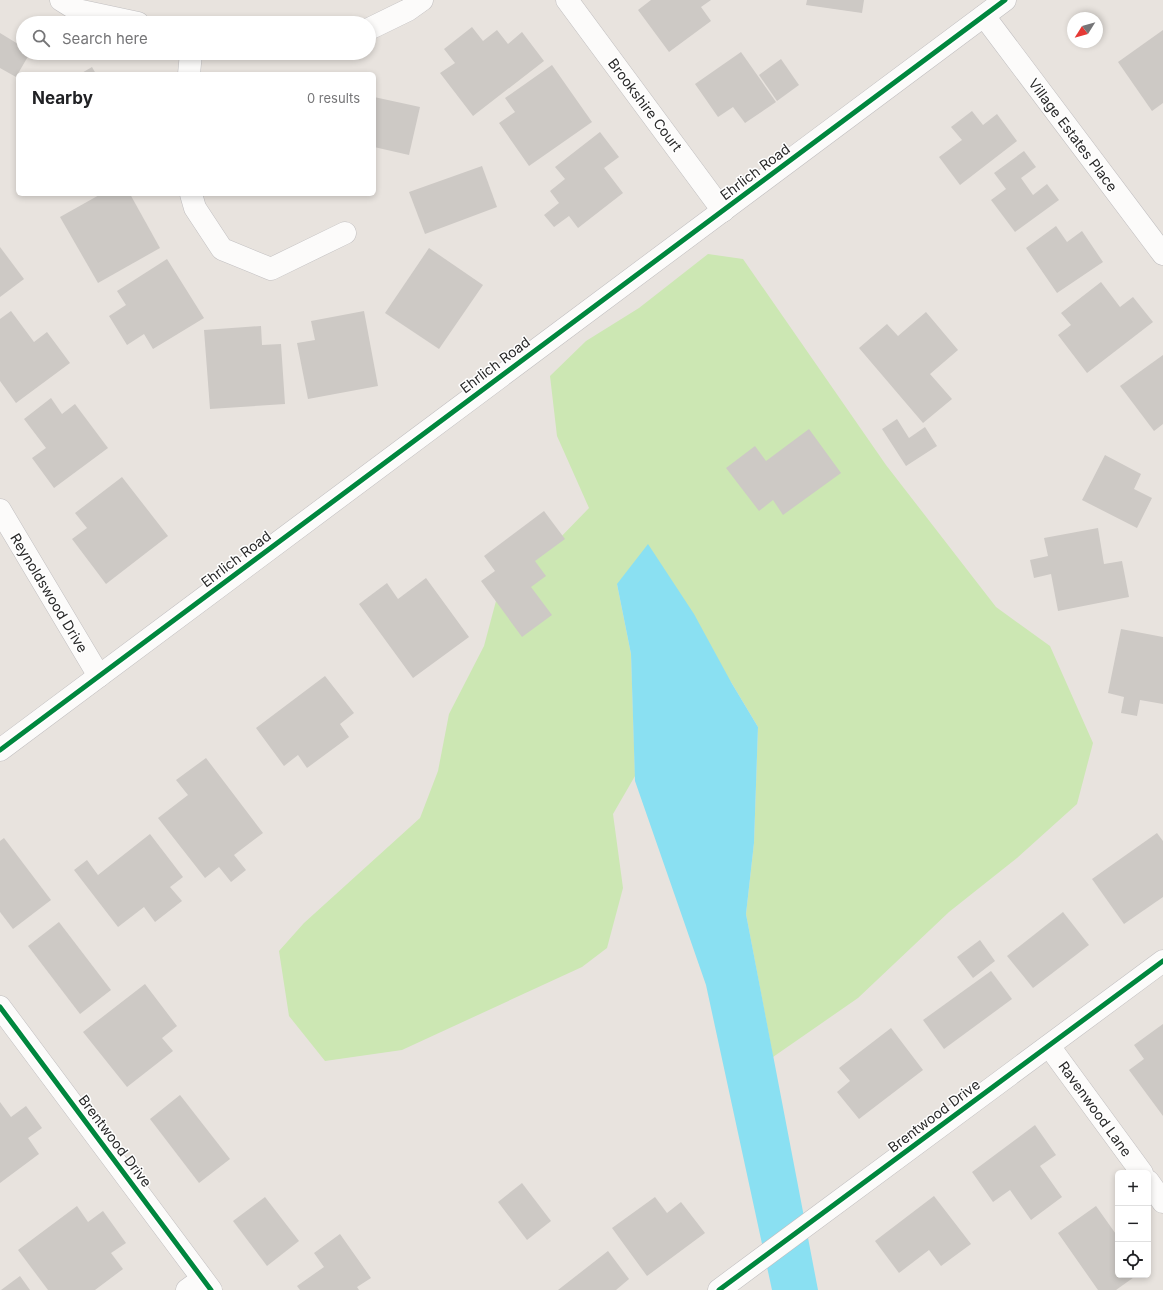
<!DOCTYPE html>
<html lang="en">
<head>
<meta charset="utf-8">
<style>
	body { margin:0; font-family:Inter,sans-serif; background:#f2f2f2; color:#202124 }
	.controls { position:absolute; right:12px; bottom:12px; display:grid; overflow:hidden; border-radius:6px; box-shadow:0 2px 6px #0003 }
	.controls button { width:36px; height:36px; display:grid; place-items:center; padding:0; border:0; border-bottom:1px solid #e0e0e0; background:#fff; color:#202124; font:20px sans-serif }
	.compass { position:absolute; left:1067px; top:12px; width:36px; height:36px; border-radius:50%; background:#fff; box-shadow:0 2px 6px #0003; rotate:233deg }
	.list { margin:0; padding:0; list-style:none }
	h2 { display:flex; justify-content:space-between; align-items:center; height:52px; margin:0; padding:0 16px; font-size:17px }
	h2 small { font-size:13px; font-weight:400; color:#757577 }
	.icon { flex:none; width:22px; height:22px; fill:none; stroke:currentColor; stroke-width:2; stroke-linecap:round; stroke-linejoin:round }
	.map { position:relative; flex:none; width:1163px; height:1290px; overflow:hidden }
	.search { position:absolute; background:#fff; box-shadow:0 2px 6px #0003; left:16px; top:16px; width:360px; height:44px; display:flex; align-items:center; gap:10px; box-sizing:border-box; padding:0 14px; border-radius:22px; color:#757577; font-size:15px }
	.panel { position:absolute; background:#fff; box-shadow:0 2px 6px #0003; left:16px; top:72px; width:360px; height:124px; border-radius:6px }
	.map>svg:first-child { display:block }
</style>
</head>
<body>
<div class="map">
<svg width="1163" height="1290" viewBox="0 0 1163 1290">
	<rect width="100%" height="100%" fill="#e8e3de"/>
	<polygon fill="#cce7b3" points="708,254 743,259 886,465 996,607 1050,646 1093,743 1077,804 1017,858 949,912 858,998 773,1057 746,914 754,843 758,727 731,682 617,584 631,654 635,776 613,814 623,888 607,948 582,967 402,1050 325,1061 289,1016 279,951 304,923 420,818 438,771 449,714 484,646 500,586 554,544 589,508 557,436 550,376 586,341 639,308"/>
	<polygon fill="#8ae0f2" points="648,544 694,614 731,682 758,727 754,843 746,914 818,1290 772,1290 706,985 635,781 631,654 617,584"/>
	<g fill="#cdc9c5">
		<polygon points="651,0 711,0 701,7 711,21 669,52 638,10"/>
		<polygon points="807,0 864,0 862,13 806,5"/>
		<polygon points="472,27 483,41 497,30 508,44 522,32 544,61 473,116 440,73 455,63 444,49"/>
		<polygon points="1163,30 1163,103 1152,111 1118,62"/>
		<polygon points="0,33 23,47 23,53 30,53 16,77 0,68"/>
		<polygon points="741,52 776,102 745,123 733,107 718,117 695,84"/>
		<polygon points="781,59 799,85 777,101 759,75"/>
		<polygon points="552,65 592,122 529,166 499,123 515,112 505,98"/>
		<polygon points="92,67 96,74 80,74"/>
		<polygon points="374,97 420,107 409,155 374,147"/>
		<polygon points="972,111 983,125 997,114 1017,141 960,185 939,157 962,140 951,127"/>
		<polygon points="600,132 619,157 604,168 623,193 578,228 569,216 554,227 544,215 559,203 550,191 565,179 555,167"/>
		<polygon points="1024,151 1036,167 1021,178 1033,195 1047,184 1059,200 1015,232 991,200 1006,189 994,173"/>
		<polygon points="482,166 497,207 425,234 409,192"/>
		<polygon points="101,194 130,194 160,248 98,283 60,217"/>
		<polygon points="1056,226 1067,242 1082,231 1103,262 1057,293 1026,248"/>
		<polygon points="0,247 24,279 0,297"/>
		<polygon points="429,248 483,285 439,349 385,313"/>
		<polygon points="167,259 204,318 153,349 144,334 127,345 109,316 126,305 117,291"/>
		<polygon points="1101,282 1120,307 1133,297 1153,322 1087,373 1058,335 1071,325 1061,313"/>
		<polygon points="11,311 34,342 47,332 70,363 16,403 0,381 0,319"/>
		<polygon points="364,311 378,386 308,399 297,343 315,340 311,321"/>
		<polygon points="926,312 958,350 930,374 952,399 923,423 859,348 887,324 898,336"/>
		<polygon points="261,326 262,345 281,344 285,404 210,409 204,330"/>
		<polygon points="1163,355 1163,424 1154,431 1120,386"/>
		<polygon points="51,398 62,414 75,404 108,448 54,488 32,458 46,448 24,419"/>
		<polygon points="897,419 909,438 925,427 937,446 906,466 882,429"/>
		<polygon points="809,429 841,473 783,515 773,500 759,511 726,468 755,446 766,461"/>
		<polygon points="1105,455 1141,474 1134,489 1152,498 1137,528 1082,500"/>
		<polygon points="122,477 168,536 106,584 72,539 87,528 75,513"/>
		<polygon points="544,511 565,539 535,561 546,576 531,587 552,615 522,637 481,581 495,571 484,556"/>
		<polygon points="1098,528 1104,564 1122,561 1129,597 1058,611 1051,574 1034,578 1030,560 1048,556 1044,538"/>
		<polygon points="426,578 469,637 413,678 359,604 387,583 398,599"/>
		<polygon points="1121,629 1163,637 1163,704 1140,700 1137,716 1121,713 1124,697 1108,693"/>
		<polygon points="325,676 354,713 340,724 349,737 307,768 298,755 284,766 256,728"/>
		<polygon points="206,758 263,833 234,855 246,870 231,882 219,867 205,878 158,818 188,795 176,780"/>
		<polygon points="1157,833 1163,841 1163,897 1124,924 1092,879"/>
		<polygon points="150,834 183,877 170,887 182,901 155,922 144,907 118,927 74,870 87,860 98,875"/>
		<polygon points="4,838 51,900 13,929 0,912 0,841"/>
		<polygon points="1063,912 1089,945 1033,988 1007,956"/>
		<polygon points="59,922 111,990 80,1014 28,946"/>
		<polygon points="980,940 995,961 973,978 957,957"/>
		<polygon points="991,971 1012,999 944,1049 923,1020"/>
		<polygon points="145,984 177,1026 162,1038 173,1051 127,1087 83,1032"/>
		<polygon points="1163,1024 1163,1116 1129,1070 1144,1059 1134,1045"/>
		<polygon points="891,1028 923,1070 859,1119 837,1092 850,1081 839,1068"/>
		<polygon points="180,1095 230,1159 199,1183 150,1119"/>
		<polygon points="0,1102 11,1117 26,1106 42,1128 28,1138 39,1154 0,1183"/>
		<polygon points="1035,1125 1056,1155 1040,1166 1062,1197 1031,1220 1010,1190 993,1202 972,1172"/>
		<polygon points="522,1183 551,1221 527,1240 498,1202"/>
		<polygon points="934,1196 971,1244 941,1266 929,1250 899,1273 875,1241"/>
		<polygon points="265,1197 299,1241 267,1266 233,1221"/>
		<polygon points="655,1197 667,1213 681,1202 705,1233 647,1276 612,1228"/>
		<polygon points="77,1206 88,1222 103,1211 126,1243 111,1253 123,1269 95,1290 48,1290 18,1250"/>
		<polygon points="1096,1206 1118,1237 1118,1275 1137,1275 1116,1290 1098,1290 1058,1233"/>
		<polygon points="340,1234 371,1278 357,1287 359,1290 300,1290 297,1286 324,1267 314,1253"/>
		<polygon points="608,1251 629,1279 616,1290 558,1290"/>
		<polygon points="20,1276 30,1290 1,1290"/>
	</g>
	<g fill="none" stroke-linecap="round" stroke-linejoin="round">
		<g stroke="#c1bfc0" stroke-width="23">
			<g id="street">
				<polyline points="61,0 77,10 138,23"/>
				<polyline points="567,0 723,211"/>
				<polyline points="984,16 1163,254"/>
				<polyline points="369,29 408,10 422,0"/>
				<polyline points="189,74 191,53"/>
				<polyline points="191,194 195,208 222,249 271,269 345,233"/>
				<polyline points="0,510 99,676"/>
				<polyline points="0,750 1005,0"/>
				<polyline points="0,1007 211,1290"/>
				<polyline points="1049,1046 1142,1173"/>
				<polyline points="1148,1181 1163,1202"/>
				<polyline points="187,1290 202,1279"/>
				<polyline points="719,1290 1163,961"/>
			</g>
		</g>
		<use href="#street" stroke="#fcfbfa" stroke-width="22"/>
		<g stroke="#fff" stroke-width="8">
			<g id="cycleway">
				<polyline points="0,750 1005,0"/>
				<polyline points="0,1007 211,1290"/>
				<polyline points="719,1290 1163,961"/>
			</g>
		</g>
		<use href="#cycleway" stroke="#00873e" stroke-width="5"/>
	</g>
	<g text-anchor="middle" stroke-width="3" stroke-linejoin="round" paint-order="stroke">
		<g font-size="14" fill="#292929" stroke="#fff">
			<text transform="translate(645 105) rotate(53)" y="5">Brookshire Court</text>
			<text transform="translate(1073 135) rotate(53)" y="5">Village Estates Place</text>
			<text transform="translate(755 172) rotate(-37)" y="5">Ehrlich Road</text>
			<text transform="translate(495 365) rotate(-37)" y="5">Ehrlich Road</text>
			<text transform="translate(236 559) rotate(-37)" y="5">Ehrlich Road</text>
			<text transform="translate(49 593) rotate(59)" y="5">Reynoldswood Drive</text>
			<text transform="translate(1095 1109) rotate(54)" y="5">Ravenwood Lane</text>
			<text transform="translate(934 1116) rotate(-37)" y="5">Brentwood Drive</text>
			<text transform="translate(115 1141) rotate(53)" y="5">Brentwood Drive</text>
		</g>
	</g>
</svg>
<div class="controls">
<button>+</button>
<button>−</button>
<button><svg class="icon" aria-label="locate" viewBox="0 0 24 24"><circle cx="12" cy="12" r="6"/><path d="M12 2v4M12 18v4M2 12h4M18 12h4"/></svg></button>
</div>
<svg class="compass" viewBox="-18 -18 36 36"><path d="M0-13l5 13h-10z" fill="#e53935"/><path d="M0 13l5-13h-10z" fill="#757577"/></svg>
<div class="search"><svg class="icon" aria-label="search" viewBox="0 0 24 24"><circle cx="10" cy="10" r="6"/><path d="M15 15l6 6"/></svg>Search here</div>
<section class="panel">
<h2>Nearby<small>0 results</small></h2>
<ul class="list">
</ul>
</section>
</div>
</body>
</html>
